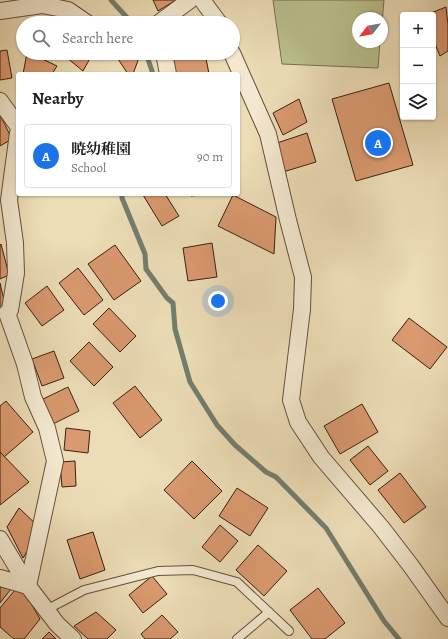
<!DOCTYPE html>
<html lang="en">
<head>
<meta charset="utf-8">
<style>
	body { margin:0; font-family:Alegreya,"Noto Serif JP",serif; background:#f2f2f2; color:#222 }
	.controls { position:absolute; right:12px; top:12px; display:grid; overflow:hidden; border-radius:4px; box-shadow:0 1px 3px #0004 }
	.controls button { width:36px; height:36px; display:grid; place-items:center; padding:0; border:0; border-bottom:1px solid #e0e0e0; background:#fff; color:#222; font:20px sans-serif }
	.compass { position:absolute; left:352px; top:12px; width:36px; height:36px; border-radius:50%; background:#fff; box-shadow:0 1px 3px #0004; rotate:239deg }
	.you { position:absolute; left:218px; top:301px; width:14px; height:14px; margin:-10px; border:3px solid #fff; border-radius:50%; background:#1a73e8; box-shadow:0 0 0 6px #1a73e833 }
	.badge { display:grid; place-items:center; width:26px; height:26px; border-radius:50%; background:#1a73e8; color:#fff; font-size:13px; font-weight:700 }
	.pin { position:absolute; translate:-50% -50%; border:2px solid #fff; box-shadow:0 1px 4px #0006 }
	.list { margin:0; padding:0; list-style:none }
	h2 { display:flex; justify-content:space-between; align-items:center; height:52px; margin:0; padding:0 16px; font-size:17px }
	h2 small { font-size:13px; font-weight:400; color:#767676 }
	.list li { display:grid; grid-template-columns:26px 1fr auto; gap:12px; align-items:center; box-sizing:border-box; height:64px; margin:0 8px 8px; padding:0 8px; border:1px solid #e0e0e0; border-radius:4px }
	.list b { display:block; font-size:15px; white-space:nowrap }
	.list p { margin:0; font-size:13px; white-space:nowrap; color:#767676 }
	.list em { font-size:13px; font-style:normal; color:#767676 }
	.icon { flex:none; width:22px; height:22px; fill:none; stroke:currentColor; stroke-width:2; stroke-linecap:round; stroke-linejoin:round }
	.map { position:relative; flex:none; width:448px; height:639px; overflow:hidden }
	.search { position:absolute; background:#fff; box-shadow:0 1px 3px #0004; left:16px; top:16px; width:224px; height:44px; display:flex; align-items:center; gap:10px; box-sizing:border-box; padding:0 14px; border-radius:22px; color:#767676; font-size:15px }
	.panel { position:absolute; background:#fff; box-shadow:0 1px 3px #0004; left:16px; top:72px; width:224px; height:124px; border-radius:4px }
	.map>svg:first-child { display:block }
</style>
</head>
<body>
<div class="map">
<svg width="448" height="639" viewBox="0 0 448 639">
	<rect width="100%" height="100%" fill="#ecddb7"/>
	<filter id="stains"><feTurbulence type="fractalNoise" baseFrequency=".005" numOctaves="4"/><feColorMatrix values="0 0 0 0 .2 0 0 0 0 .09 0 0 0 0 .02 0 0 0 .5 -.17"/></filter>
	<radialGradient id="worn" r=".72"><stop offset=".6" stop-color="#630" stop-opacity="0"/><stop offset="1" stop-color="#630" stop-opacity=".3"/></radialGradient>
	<polygon fill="#b9c08d" stroke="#78704e" points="273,0 384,0 382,23 382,18 358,18 358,42 380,42 378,68 282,64"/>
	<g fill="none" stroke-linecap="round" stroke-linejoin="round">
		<g stroke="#727e6e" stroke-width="5">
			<polyline points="111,0 132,23"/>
			<polyline points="146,53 153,74"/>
			<polyline points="122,194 122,198 145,254 146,269 167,298 173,303 175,329 190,382 217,425 235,445 266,472 276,477 326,528 384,621 399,639"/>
		</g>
	</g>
	<g fill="#da996f" stroke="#382110">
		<polygon points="153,0 176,0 158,11"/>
		<polygon points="446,7 448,25 448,51 440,56 433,39 433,15 426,15"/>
		<polygon points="7,50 12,78 0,80 0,51"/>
		<polygon points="27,53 30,53 57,66 52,74 23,74"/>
		<polygon points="61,53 93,53 83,71"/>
		<polygon points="114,53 139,53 140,55 133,74 128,74"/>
		<polygon points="195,53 205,53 209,74 172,74 166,62"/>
		<polygon points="389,83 413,165 356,181 332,99"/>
		<polygon points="299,99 307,122 283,135 273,113"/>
		<polygon points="0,115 12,139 0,146"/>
		<polygon points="307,133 316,162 283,172 274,144"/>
		<polygon points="145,194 165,194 179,216 162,226 143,195"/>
		<polygon points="191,194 211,194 191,196"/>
		<polygon points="233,195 276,217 274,254 218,226"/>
		<polygon points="212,243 217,277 188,281 183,248"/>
		<polygon points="1,244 9,275 0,279 0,245"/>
		<polygon points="115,245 141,281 114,300 88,264"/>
		<polygon points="78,268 103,300 84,315 59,283"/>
		<polygon points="0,283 7,313 0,315"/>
		<polygon points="47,286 64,310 42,326 25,303"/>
		<polygon points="109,308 136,336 120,352 93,324"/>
		<polygon points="409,318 447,347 430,369 392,340"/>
		<polygon points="89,342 113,367 94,386 70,361"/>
		<polygon points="54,351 64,378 42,386 32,359"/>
		<polygon points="135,386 162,420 140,438 113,403"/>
		<polygon points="68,387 79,411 53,424 41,400"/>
		<polygon points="6,401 33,432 4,457 0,452 0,406"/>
		<polygon points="362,404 378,432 340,454 324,426"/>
		<polygon points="66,428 90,431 88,453 64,450"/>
		<polygon points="368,446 388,471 370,485 350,460"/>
		<polygon points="0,452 29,482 0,505"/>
		<polygon points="75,461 76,486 62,487 60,462"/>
		<polygon points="192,461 222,491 194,519 164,490"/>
		<polygon points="400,473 426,507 404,523 378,490"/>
		<polygon points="237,488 268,508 250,536 219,516"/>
		<polygon points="19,508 41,529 23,558 7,527"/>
		<polygon points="220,525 238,541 220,562 202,547"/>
		<polygon points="93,532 105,570 80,579 67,540"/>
		<polygon points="258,545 287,571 264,596 236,570"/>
		<polygon points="152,576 167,594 143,613 129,595"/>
		<polygon points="20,584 40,619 24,639 14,639 0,627 0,608"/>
		<polygon points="0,587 11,589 0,603"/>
		<polygon points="318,588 345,623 325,639 312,639 290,610"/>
		<polygon points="96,612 116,630 107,639 88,639 74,626"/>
		<polygon points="162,615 178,632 170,639 145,639 141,634"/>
		<polygon points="49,632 56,639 42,639"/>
	</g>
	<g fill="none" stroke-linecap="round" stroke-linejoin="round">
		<g stroke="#65503a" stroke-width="10">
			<g id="service">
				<polyline points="46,610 84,590 158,571 193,570 237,582 289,631"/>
				<polyline points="237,639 269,612"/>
			</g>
		</g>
		<g stroke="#65503a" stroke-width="18">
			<g id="minor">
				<polyline points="202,0 219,23"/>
				<polyline points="0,11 42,5 68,10 87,23"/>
				<polyline points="159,23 190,0"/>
				<polyline points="164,53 168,74"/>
				<polyline points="232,53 268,134 288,220 303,277 302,309 291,400 298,422 321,457 381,527 411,566 448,618"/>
				<polyline points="0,101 18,126"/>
				<polyline points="18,133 9,200 15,243 16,273 10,310 7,313 25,364 33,397 47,428 55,461 28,586"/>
				<polyline points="0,539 28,586 57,624 73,639"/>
				<polyline points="0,578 28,586"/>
			</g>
		</g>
		<use href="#service" stroke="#f3e9d0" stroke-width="8"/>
		<use href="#minor" stroke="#f3e9d0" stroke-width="16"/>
	</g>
	<rect width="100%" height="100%" filter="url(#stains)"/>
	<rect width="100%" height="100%" fill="url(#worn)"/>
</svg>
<div class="controls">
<button>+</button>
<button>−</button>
<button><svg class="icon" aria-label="layers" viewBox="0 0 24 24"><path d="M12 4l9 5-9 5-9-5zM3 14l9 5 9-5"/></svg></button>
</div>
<svg class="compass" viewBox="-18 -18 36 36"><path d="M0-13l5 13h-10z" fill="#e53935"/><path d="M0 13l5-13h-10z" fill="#767676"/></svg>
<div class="you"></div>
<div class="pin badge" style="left:378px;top:143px">A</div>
<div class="search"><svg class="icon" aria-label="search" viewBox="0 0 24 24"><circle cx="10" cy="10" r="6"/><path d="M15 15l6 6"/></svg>Search here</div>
<section class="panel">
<h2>Nearby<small></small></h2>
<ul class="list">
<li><span class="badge">A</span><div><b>暁幼稚園</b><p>School</p></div><em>90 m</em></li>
</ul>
</section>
</div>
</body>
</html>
